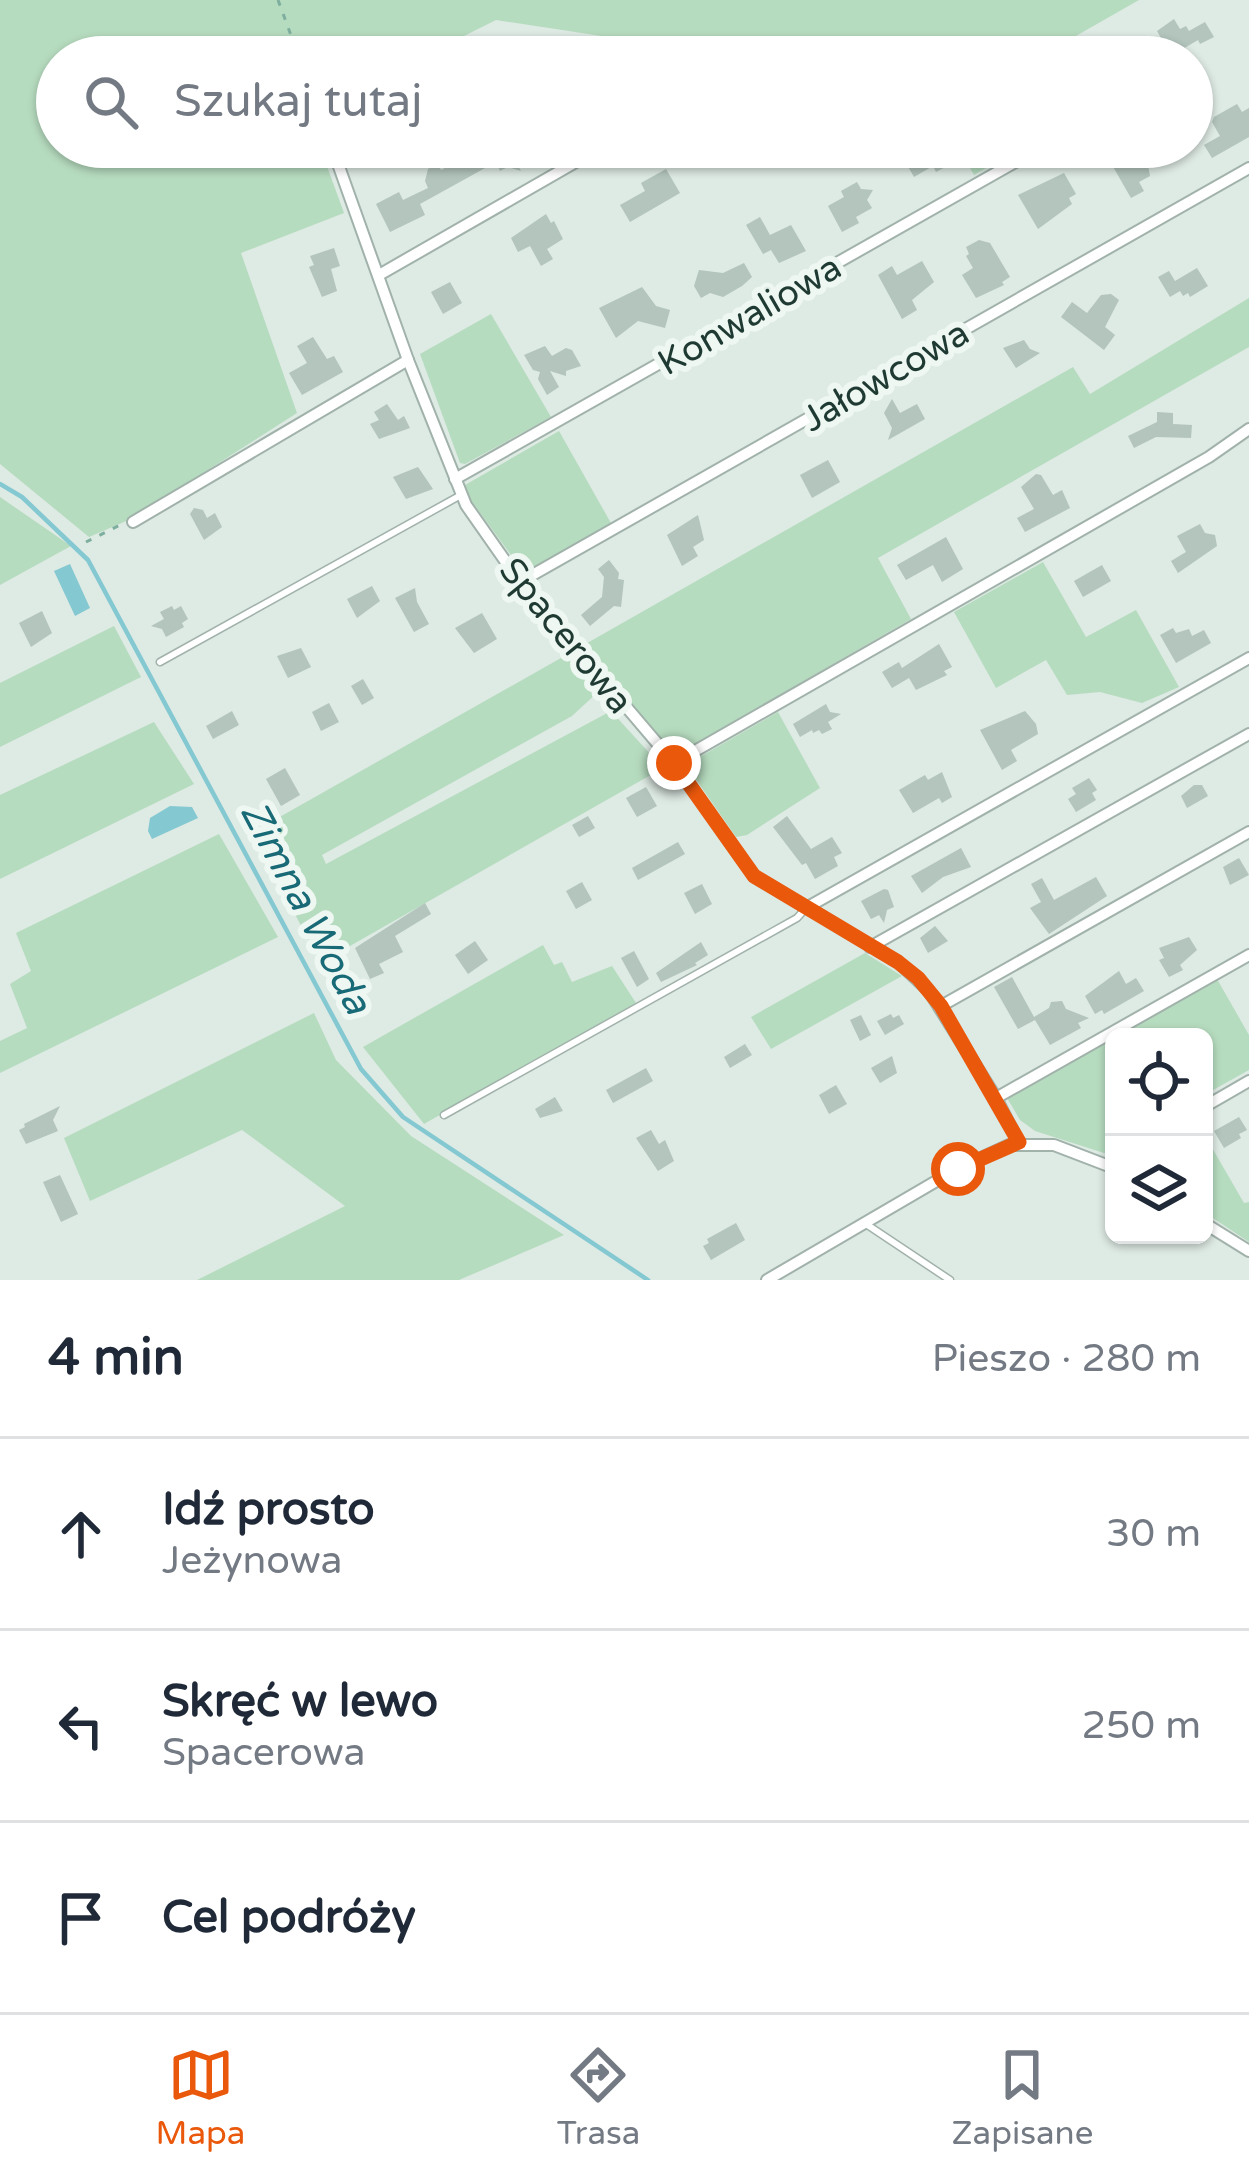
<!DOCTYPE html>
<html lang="pl">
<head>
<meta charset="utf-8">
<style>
	body { margin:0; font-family:"Varela Round",sans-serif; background:#f2f2f3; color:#1f2937 }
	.controls { position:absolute; right:36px; bottom:36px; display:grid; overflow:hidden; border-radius:18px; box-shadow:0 3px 9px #0004 }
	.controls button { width:108px; height:108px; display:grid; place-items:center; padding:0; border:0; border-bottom:3px solid #e0e1e3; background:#fff; color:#1f2937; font:60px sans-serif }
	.stop { position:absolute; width:36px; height:36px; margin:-27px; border:9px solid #ea580c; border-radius:50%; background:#fff }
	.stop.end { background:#ea580c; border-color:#fff; box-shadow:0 3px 12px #0008 }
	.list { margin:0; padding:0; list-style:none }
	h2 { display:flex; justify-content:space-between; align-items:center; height:156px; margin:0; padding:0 48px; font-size:51px }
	h2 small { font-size:39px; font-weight:400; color:#747a83 }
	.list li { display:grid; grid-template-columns:78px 1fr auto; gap:36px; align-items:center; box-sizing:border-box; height:192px; padding:0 48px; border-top:3px solid #e0e1e3 }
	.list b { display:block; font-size:45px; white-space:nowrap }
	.list p { margin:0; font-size:39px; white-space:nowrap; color:#747a83 }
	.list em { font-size:39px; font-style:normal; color:#747a83 }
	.icon { flex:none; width:66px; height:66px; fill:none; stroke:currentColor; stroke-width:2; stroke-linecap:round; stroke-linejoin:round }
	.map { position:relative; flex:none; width:1249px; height:1280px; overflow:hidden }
	.search { position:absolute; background:#fff; box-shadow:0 3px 9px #0004; left:36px; right:36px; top:36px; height:132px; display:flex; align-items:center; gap:30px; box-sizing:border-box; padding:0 42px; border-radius:66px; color:#747a83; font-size:45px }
	.sheet { height:732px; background:#fff }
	nav { display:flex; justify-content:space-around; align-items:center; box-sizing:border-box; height:168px; border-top:3px solid #e0e1e3; background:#fff; font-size:33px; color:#747a83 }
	nav a { display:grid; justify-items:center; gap:6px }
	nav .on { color:#ea580c }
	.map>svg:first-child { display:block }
</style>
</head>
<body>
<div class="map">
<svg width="1249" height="1280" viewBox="0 0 1249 1280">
	<rect width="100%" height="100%" fill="#deeae4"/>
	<g fill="#b6dcbf">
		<polygon points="0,0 1139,0 1039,57 739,57 496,20 422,57 57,57 57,147 320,147 344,213 241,253 297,413 131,519 89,537 0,464"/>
		<polygon points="958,147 1023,147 974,175"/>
		<polygon points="1249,298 1249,347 878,558 911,619 679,753 671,753 582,646 1073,367 1090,394"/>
		<polygon points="491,314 551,417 465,464 460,463 420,354"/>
		<polygon points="559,431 612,525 524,573 470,499 465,485"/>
		<polygon points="0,497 71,546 0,585"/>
		<polygon points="1043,562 1086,637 1136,610 1179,687 1142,703 1100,692 1067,695 1046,660 996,688 954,612"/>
		<polygon points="114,626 141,677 0,747 0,683"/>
		<polygon points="568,654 598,692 572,716 322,855 326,864 611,711 663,768 320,963 253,832"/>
		<polygon points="778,712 820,788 747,835 736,837 688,768 691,762"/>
		<polygon points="154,722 194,784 0,879 0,795"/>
		<polygon points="219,834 278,937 0,1073 0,1041 27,1028 10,984 31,971 16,933"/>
		<polygon points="543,945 554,965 562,962 572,982 612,966 636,1003 424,1124 363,1047"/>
		<polygon points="865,953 902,976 771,1049 751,1017"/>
		<polygon points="1217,979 1249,1035 1249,1070 1204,1095 1204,1037 1115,1037"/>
		<polygon points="314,1013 336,1060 411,1136 564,1235 459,1280 197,1280 345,1206 242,1130 90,1201 64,1138"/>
		<polygon points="1114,1038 1114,1148 1104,1153 1035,1131 1020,1120 1007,1098"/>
		<polygon points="1204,1134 1244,1203 1249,1202 1249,1242 1204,1212"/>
	</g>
	<g fill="#84c8d1">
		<polygon points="70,564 90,608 75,616 54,571"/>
		<polygon points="170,806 192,807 198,818 152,839 148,831 150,818"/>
	</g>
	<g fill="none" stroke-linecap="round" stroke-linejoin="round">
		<polyline stroke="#84c8d1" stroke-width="4.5" points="0,484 22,497 88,560 361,1069 403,1117 648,1280"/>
	</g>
	<g fill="#b3c5bd">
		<polygon points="1174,19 1180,29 1186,26 1189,31 1205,22 1214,37 1200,44 1198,40 1171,56 1157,31"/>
		<polygon points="1237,104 1242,112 1249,108 1249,137 1212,158 1204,145 1220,136 1212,122 1214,117"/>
		<polygon points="486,147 508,147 521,171 508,167 500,171 496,162 420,204 425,215 390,232 376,204 399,192 403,200 428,188 425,181 428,169 438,164 441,170"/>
		<polygon points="912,147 942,147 951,164 936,172 933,166 914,177 903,158"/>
		<polygon points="1120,151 1127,162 1138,156 1148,165 1150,176 1139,182 1144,191 1131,198 1108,158"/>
		<polygon points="666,169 680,193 630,222 620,205 645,191 641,183"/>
		<polygon points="1064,173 1076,194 1069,198 1072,204 1038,229 1018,195"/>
		<polygon points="857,182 861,189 873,190 867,200 872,208 856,217 859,223 842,232 828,206 844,197 841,191"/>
		<polygon points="546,214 551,223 554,221 563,239 547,249 553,259 541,266 530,246 518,252 511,238"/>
		<polygon points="760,217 770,235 791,225 806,251 779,263 771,250 763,254 746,225"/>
		<polygon points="979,240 990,243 1010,277 1002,282 1004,285 976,298 962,275 973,268 966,256 969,254 966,247"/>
		<polygon points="334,248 340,266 331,269 337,291 322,297 309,267 314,265 310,256"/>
		<polygon points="922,261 934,282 912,300 917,310 902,319 878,275 892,266 897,275"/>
		<polygon points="744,263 752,277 742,286 723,297 710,293 701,298 694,286 699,270 723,273"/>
		<polygon points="1197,268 1208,286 1190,297 1188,293 1183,296 1180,291 1170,297 1158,277 1169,271 1175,281"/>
		<polygon points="450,282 462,303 443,314 431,292"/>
		<polygon points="642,287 656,306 670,310 665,328 638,321 616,338 599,308"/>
		<polygon points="1111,294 1119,300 1105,327 1115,335 1104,350 1061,317 1072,302 1087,313 1101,295"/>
		<polygon points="313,337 327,359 334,356 343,372 302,395 289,373 307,363 297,346"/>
		<polygon points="1024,340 1030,349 1040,353 1016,368 1003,348"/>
		<polygon points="545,346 552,356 566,348 572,350 581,366 566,371 566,376 550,371 559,387 547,395 538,379 540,372 533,370 524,355"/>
		<polygon points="892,399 900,413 917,404 925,419 888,440 892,428 884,413"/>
		<polygon points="387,404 398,420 404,416 410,428 379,439 370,424 379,420 374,412"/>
		<polygon points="1157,412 1173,413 1173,424 1192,425 1191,438 1156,437 1134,448 1128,436 1157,422"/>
		<polygon points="828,460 840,482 812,498 800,475"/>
		<polygon points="418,467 433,489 406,499 393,477"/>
		<polygon points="1036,474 1041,475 1053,495 1062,490 1070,508 1025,532 1017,518 1034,509 1021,487"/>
		<polygon points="194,508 203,510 207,518 215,513 222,527 204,540 190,514"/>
		<polygon points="698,515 704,540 693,547 698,556 682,566 667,535"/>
		<polygon points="1200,524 1205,533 1215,535 1217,546 1178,573 1171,561 1186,552 1177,536"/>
		<polygon points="946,537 963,569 942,582 933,565 906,580 897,565"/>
		<polygon points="609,560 619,573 618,579 624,580 621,607 614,606 590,626 581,615 602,597 604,577 598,569"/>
		<polygon points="1102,565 1111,581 1083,597 1074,581"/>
		<polygon points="372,586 380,601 357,618 347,599"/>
		<polygon points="415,588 417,602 429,624 414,632 395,598"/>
		<polygon points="172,606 174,610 181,606 188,619 182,623 184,627 166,637 162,629 151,626 164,619 160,612"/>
		<polygon points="42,611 52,633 31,647 19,623"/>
		<polygon points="482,613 497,639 474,653 455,628"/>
		<polygon points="1173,628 1176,633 1189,629 1192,636 1204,630 1211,643 1176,663 1160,635"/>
		<polygon points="939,644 952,667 944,671 947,675 916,690 909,678 892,688 882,672 899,662 902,668"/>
		<polygon points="301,648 311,667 288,678 277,656"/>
		<polygon points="363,679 374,698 362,705 351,686"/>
		<polygon points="329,703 339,722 321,731 312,712"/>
		<polygon points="826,704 830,712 841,714 828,722 832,729 822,734 819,730 813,733 812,730 800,737 793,724"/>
		<polygon points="232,711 239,725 213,739 206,726"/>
		<polygon points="1025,711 1036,724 1038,734 1011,750 1017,761 1002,770 980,730"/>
		<polygon points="285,768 300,795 281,806 266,779"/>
		<polygon points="942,772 952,797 942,803 939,798 913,813 899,790 925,775 928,780"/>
		<polygon points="1089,778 1097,790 1092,793 1096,800 1076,812 1068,799 1076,794 1072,788"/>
		<polygon points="1194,785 1202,785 1208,796 1187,808 1181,796"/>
		<polygon points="646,787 657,806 637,817 626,798"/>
		<polygon points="588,816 595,828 579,837 572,825"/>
		<polygon points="787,816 811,849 832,837 842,853 834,857 838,866 815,879 806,863 802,865 773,827"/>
		<polygon points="678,842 685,854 638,880 632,868"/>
		<polygon points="961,848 971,867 943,877 922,893 911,876"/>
		<polygon points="1239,858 1249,875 1230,885 1223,867"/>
		<polygon points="1096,877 1107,896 1049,934 1030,908 1041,902 1031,884 1042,878 1054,900"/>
		<polygon points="582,882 592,900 576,909 566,891"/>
		<polygon points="702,884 712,904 695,914 684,893"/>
		<polygon points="884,889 888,890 894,907 887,910 884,923 879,915 871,919 861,901"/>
		<polygon points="425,903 431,914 395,936 403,952 379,964 384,973 370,979 355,948"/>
		<polygon points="935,926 948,941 928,953 920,938"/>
		<polygon points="1189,937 1197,950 1180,965 1183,970 1169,977 1159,960 1164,958 1159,948"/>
		<polygon points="475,941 488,960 468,974 455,955"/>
		<polygon points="701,942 708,955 695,963 697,965 661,982 656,973"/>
		<polygon points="634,951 649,979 637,987 621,958"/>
		<polygon points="1119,971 1126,984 1136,978 1144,991 1104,1014 1102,1010 1095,1014 1085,996"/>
		<polygon points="1012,977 1034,1017 1049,1008 1051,1002 1062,1001 1066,1009 1089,1018 1078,1023 1081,1028 1050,1045 1035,1020 1018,1029 994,987"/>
		<polygon points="891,1014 893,1018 899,1015 904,1024 885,1035 877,1021"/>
		<polygon points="861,1015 871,1035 860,1041 850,1020"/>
		<polygon points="745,1044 752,1055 730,1068 724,1057"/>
		<polygon points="892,1056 897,1073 880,1083 871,1068"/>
		<polygon points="646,1068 653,1081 613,1103 606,1090"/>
		<polygon points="836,1085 847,1104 829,1114 819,1095"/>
		<polygon points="555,1097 563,1111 540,1118 535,1109"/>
		<polygon points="60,1106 53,1120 58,1131 26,1144 19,1130 25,1127 24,1124"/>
		<polygon points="1239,1117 1247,1130 1239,1134 1241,1138 1224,1148 1214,1131"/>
		<polygon points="651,1130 659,1144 665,1140 674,1161 658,1171 636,1138"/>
		<polygon points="60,1175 78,1214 61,1222 43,1182"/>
		<polygon points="736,1223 745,1240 711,1260 703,1246 709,1243 707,1239"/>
	</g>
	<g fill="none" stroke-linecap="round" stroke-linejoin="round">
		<g stroke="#a1b2ab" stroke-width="9">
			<g id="service">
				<polyline points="160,662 461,495"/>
				<polyline points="444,1115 797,918 806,908"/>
				<polyline points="866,1224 950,1280"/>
			</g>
		</g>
		<g stroke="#a1b2ab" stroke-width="14">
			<g id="minor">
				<polyline points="332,147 408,360 466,505 520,582 674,763 754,876 898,962 929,991 996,1098 1019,1143"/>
				<polyline points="379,275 602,147"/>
				<polyline points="455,479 1042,147"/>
				<polyline points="133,522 408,360"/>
				<polyline points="520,582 1249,168"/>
				<polyline points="674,763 1209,457 1249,429"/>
				<polyline points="806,908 1249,658"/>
				<polyline points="870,947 1249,734"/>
				<polyline points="941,1006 1249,832"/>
				<polyline points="996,1098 1249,955"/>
				<polyline points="1204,1107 1249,1081"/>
				<polyline points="1204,1223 1249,1251"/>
				<polyline points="767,1280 957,1169 1009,1145 1054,1145 1114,1168"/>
			</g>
		</g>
		<g stroke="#7eaf9e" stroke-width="3" stroke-dasharray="6 9" stroke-linecap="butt">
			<polyline points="278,0 299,57"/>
			<polyline points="86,542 122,524"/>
		</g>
		<use href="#service" stroke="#fff" stroke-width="6"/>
		<use href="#minor" stroke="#fff" stroke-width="10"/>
	</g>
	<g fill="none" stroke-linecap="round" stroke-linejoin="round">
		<polyline stroke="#ea580c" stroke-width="15" points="674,763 754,876 898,962 918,978 941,1006 1019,1142 958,1169"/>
	</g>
	<g text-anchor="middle" stroke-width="12" stroke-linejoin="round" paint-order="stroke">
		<g font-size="36" fill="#1f3a32" stroke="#eef7f2">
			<text transform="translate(749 314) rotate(-30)" y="13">Konwaliowa</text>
			<text transform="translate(885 375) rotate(-30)" y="13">Jałowcowa</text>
			<text transform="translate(567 635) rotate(51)" y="13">Spacerowa</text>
		</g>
		<g font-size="39" font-style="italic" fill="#196a77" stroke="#eef7f2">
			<text transform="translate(307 907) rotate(62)" y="14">Zimna Woda</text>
		</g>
	</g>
</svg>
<div class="controls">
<button><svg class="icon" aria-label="locate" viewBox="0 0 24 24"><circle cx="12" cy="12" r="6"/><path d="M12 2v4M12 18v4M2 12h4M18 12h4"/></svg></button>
<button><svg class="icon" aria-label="layers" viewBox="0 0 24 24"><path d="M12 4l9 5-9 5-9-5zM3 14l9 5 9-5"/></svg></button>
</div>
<div class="stop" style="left:958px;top:1169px"></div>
<div class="stop end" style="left:674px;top:763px"></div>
<div class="search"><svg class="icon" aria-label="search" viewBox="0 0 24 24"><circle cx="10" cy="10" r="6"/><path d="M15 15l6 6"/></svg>Szukaj tutaj</div>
</div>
<section class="sheet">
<h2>4 min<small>Pieszo · 280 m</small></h2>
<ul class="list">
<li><svg class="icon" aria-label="ahead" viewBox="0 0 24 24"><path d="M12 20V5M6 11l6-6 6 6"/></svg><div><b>Idź prosto</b><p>Jeżynowa</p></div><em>30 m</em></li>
<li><svg class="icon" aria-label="left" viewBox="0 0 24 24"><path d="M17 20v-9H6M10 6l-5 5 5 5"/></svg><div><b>Skręć w lewo</b><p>Spacerowa</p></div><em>250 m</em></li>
<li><svg class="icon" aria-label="arrive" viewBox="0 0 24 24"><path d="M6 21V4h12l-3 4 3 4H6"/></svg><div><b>Cel podróży</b></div></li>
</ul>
</section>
<nav>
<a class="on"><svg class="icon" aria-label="map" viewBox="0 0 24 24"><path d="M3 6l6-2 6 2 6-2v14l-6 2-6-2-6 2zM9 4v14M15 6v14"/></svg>Mapa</a>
<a><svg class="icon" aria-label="directions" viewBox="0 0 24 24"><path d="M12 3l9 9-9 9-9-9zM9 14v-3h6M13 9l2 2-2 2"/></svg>Trasa</a>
<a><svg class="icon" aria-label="saved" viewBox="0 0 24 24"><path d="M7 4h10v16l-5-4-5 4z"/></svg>Zapisane</a>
</nav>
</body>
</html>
